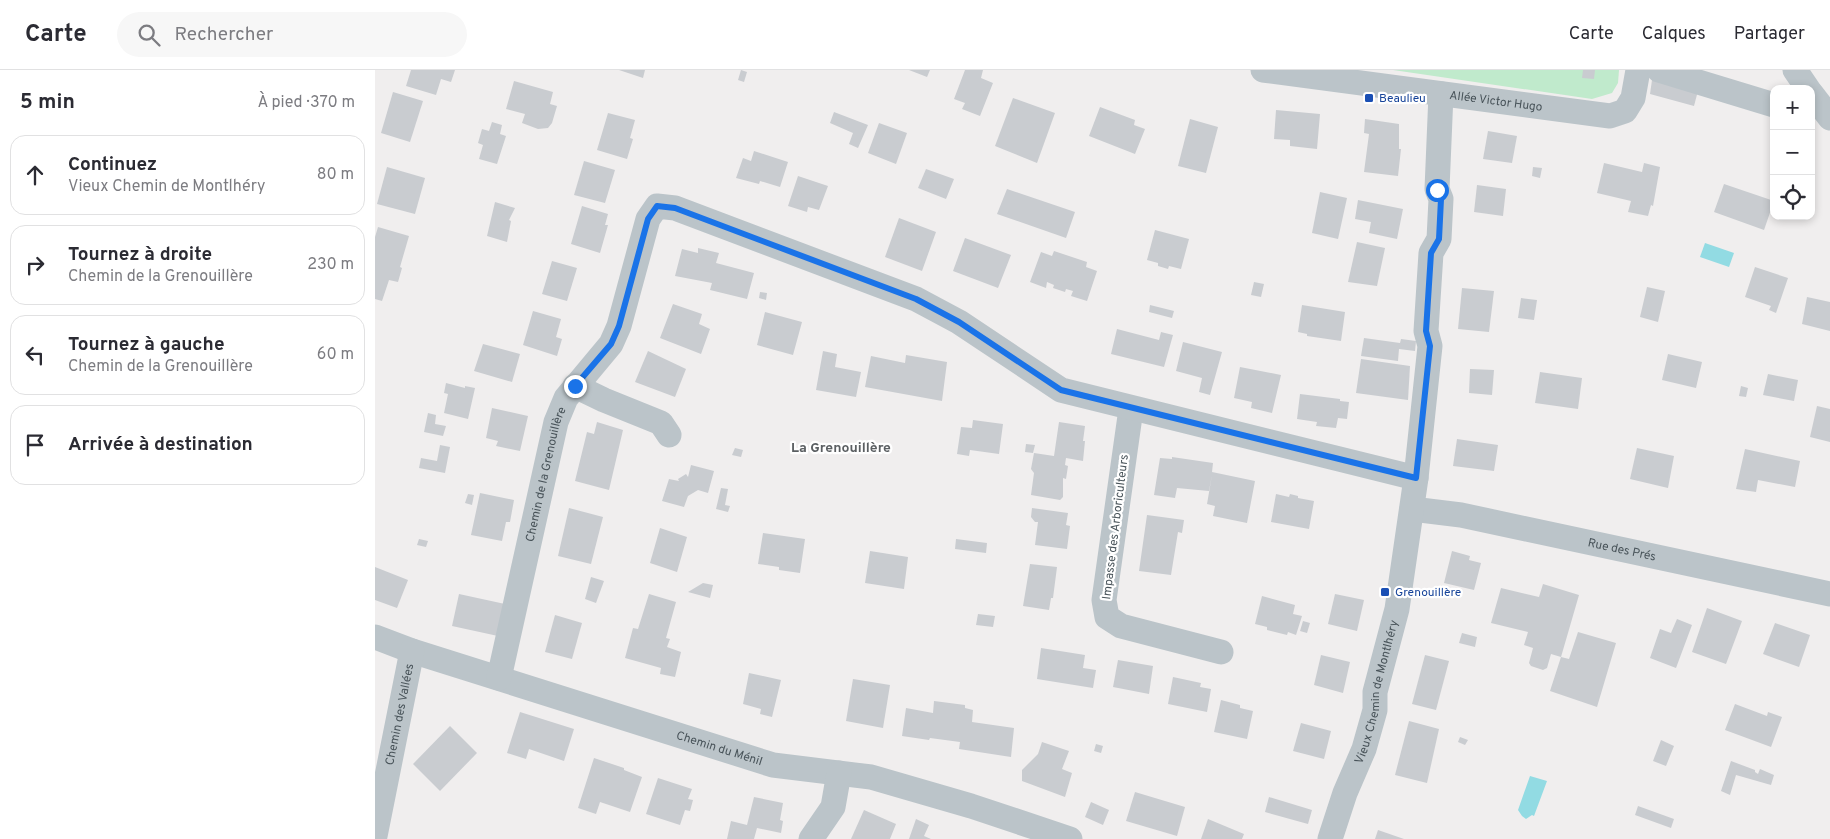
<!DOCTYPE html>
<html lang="fr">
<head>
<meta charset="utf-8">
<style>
	body { margin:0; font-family:Overpass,sans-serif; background:#f7f7f7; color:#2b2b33 }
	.controls { position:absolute; right:15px; top:15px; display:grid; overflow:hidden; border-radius:10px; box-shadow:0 2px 8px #0003 }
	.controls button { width:45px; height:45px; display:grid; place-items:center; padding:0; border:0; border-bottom:1px solid #e1e1e2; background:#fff; color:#2b2b33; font:25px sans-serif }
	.stop { position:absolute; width:15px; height:15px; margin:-11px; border:4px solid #1a73e8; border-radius:50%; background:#fff }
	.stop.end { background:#1a73e8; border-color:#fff; box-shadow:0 1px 5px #0008 }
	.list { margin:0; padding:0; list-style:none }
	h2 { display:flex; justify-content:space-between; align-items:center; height:65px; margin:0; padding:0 20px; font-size:21px }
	h2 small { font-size:16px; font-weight:400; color:#7c7c81 }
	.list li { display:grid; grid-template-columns:32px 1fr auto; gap:15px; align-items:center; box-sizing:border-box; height:80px; margin:0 10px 10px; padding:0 10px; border:1px solid #e1e1e2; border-radius:15px }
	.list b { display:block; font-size:19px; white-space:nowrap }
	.list p { margin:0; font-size:16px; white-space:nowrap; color:#7c7c81 }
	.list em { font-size:16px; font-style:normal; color:#7c7c81 }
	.icon { flex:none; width:28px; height:28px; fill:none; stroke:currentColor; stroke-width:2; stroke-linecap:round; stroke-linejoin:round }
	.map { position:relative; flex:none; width:1455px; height:769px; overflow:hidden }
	header { display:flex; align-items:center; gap:30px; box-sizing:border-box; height:70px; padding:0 25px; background:#fff; border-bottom:1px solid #e1e1e2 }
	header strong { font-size:24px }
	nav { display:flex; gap:28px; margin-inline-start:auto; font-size:18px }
	.search { width:350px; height:45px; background:#f7f7f7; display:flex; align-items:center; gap:12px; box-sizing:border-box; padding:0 18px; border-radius:28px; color:#7c7c81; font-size:19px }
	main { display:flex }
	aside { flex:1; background:#fff }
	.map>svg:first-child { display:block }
</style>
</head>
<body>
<header>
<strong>Carte</strong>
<div class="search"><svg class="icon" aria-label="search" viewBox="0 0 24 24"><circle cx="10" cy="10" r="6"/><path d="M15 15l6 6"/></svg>Rechercher</div>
<nav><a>Carte</a><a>Calques</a><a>Partager</a></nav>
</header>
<main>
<aside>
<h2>5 min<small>À pied · 370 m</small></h2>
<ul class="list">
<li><svg class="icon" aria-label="ahead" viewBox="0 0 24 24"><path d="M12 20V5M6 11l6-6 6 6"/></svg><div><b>Continuez</b><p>Vieux Chemin de Montlhéry</p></div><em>80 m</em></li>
<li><svg class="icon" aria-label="right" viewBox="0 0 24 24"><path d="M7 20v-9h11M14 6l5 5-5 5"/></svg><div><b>Tournez à droite</b><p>Chemin de la Grenouillère</p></div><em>230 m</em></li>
<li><svg class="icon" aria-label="left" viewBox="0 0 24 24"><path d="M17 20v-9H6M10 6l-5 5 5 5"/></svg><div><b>Tournez à gauche</b><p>Chemin de la Grenouillère</p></div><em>60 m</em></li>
<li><svg class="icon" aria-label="arrive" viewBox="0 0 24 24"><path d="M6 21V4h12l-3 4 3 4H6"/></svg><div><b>Arrivée à destination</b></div></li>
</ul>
</aside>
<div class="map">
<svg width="1455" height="769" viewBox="0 0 1455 769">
	<rect width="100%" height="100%" fill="#f0eeee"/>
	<polygon fill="#c0eacc" points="1018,0 1244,0 1243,13 1237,23 1217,29"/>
	<g fill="#92dbe3">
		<polygon points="1330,173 1359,183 1354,197 1325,187"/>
		<polygon points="1155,706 1172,711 1159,746 1157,745 1151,749 1147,746 1143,740"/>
	</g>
	<g fill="#c9ccd0">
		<polygon points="36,0 80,0 76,12 66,9 61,25 31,16"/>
		<polygon points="244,0 270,0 268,8"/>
		<polygon points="366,0 372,2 369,12 363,10"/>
		<polygon points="534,0 555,0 552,7"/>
		<polygon points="590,0 608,0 606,8 618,13 605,46 587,39 590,33 579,29"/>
		<polygon points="1208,0 1220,0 1219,9 1207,8"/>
		<polygon points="1278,3 1324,17 1319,36 1275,24"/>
		<polygon points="139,11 178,22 175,34 182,36 177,53 173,58 163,59 147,53 150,44 131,39"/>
		<polygon points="18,22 48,31 35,72 6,63"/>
		<polygon points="638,28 680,43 662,93 620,76"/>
		<polygon points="725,37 760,50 759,55 770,59 760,84 714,66"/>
		<polygon points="901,40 945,44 942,79 915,76 915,70 899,69"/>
		<polygon points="459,42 493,55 483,78 474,74 478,63 455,53"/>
		<polygon points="233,43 260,50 255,68 258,69 252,89 222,80"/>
		<polygon points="815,49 843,57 831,103 803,96"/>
		<polygon points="990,49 1024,54 1024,79 1026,79 1023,106 989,102 994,64 989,63"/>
		<polygon points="117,52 127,55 125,64 131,66 122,94 104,89 108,75 103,73 107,59 114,61"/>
		<polygon points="504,53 532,63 521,94 493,83"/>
		<polygon points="1113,61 1142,66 1137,93 1108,89"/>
		<polygon points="379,81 413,92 405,117 385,111 384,114 361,108 368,88 376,91"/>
		<polygon points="209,91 240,100 230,133 199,125"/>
		<polygon points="1229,93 1267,102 1269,93 1285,97 1278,136 1276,135 1273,146 1253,142 1256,131 1222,123"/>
		<polygon points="12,97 50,108 40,144 2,134"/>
		<polygon points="1158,97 1167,98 1165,108 1157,106"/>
		<polygon points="551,99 579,109 571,129 543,118"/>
		<polygon points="423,106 453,116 444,140 433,137 432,142 413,136"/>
		<polygon points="1349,114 1399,131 1389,160 1339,142"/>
		<polygon points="1102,115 1131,119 1128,146 1099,142"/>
		<polygon points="632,119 700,142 691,168 622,144"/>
		<polygon points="945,122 972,128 963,169 937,163"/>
		<polygon points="983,130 1028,139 1022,169 994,163 996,152 980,149"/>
		<polygon points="120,132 140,138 134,150 136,151 132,172 112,166"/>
		<polygon points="207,136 233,144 230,155 233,155 225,183 196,174"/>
		<polygon points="524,148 561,162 547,201 510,187"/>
		<polygon points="3,157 34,166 25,197 27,198 23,212 14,210 7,231 0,229 0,167"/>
		<polygon points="780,160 814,169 806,199 794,196 793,199 783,196 783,193 772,190"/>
		<polygon points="590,168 636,185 623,218 578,201"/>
		<polygon points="982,172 1010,178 1002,216 973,212"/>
		<polygon points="323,178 344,183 341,193 379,203 372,229 335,220 337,213 300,206 307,179 323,183"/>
		<polygon points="679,181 712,192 711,197 722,201 712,231 696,226 698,221 691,219 690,222 678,218 679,215 672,212 671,218 655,212 666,182 677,186"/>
		<polygon points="177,191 202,198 192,231 167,224"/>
		<polygon points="1380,197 1413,208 1401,243 1394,240 1396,236 1370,227"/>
		<polygon points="879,212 889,214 886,227 876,225"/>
		<polygon points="1272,217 1290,221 1283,252 1265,247"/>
		<polygon points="1087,218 1119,221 1114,262 1083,259"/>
		<polygon points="385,222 392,223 391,230 384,228"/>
		<polygon points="1432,227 1455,232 1455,261 1427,254"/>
		<polygon points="1146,228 1162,230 1159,250 1143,248"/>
		<polygon points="298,234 327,244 324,254 335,259 326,284 285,268"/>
		<polygon points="775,235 799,241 797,248 774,242"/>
		<polygon points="927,235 970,242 966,271 932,266 932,264 923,262"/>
		<polygon points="158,241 186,249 181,267 187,269 182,286 148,275"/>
		<polygon points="390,242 427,252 418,285 382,275"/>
		<polygon points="742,259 784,270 786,262 798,265 789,297 736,284"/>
		<polygon points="989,268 1025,273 1026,269 1041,271 1040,281 1024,279 1023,291 986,286"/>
		<polygon points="808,272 847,282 835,325 824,322 827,308 801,301"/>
		<polygon points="108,274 145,284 137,312 99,301"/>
		<polygon points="273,281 311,299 300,327 260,312"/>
		<polygon points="448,281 462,284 460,297 486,302 481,327 441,320"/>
		<polygon points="1293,284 1327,292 1321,318 1287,310"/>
		<polygon points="531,285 572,292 567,331 490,317 496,286 530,293"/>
		<polygon points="986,289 1035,296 1033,330 981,323"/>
		<polygon points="865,297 906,305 897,343 876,338 877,332 859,328"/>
		<polygon points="1095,299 1119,300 1117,325 1094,323"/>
		<polygon points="1165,302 1207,308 1203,339 1160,333"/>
		<polygon points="1393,304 1423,310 1419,331 1388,325"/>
		<polygon points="71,313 90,318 90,316 100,318 93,349 69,343 73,324 69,323"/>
		<polygon points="1366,316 1373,318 1371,327 1364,326"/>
		<polygon points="925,324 965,329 965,331 974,332 972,349 963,348 961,358 941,356 942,352 922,349"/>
		<polygon points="1442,336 1455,339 1455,372 1435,367"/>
		<polygon points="117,338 153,346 145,381 121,376 123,371 111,368"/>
		<polygon points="53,343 61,345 60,354 71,356 68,366 49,362"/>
		<polygon points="598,350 628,354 624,384 595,380 594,386 582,384 586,357 597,358"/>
		<polygon points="222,352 248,360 234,420 200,411 212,362 219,364"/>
		<polygon points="684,352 710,356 708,371 710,371 708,391 691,388 690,395 693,396 691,409 688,408 688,427 685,430 656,425 659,403 656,399 659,383 679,386"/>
		<polygon points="1082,369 1123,375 1119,401 1078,396"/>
		<polygon points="651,374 660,375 658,383 650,382"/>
		<polygon points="65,375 75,377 70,403 44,398 46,388 62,391"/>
		<polygon points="360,378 368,380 366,387 357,385"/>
		<polygon points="1262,378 1299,386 1293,418 1255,409"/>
		<polygon points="1370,379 1425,391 1420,417 1383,410 1381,422 1361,419"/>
		<polygon points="797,387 838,393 837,402 880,411 872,453 838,446 840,436 832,434 837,405 834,421 802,418 800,428 779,425 785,388 797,389"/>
		<polygon points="316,395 339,401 333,423 323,420 313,426 309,437 287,431 294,409 304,411 303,409 311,404 313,407"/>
		<polygon points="346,418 353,419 350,435 355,436 353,442 341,439"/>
		<polygon points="105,423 139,430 135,452 131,452 127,471 96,465"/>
		<polygon points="93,424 99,425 97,435 90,433"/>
		<polygon points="901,424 914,427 915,424 923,426 923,428 939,431 934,459 896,452"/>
		<polygon points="194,438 228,447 216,494 183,486"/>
		<polygon points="657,438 693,443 691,455 695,456 692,479 660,475 663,452 660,452 656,447"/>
		<polygon points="772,445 809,450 807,463 803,462 796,505 764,501"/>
		<polygon points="285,458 312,467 302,502 275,493"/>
		<polygon points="388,463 430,469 425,503 404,500 404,497 383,494"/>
		<polygon points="44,469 53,471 51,477 42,475"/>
		<polygon points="581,469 612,473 611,483 580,479"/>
		<polygon points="495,481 533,487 529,519 490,513"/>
		<polygon points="1077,481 1095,486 1094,490 1106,493 1099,520 1069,513"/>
		<polygon points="655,494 682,497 678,528 676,528 674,540 648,536"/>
		<polygon points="0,497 33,510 22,538 0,530"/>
		<polygon points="216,507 229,511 221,533 210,529"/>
		<polygon points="328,513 338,515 335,528 313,522"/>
		<polygon points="1168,514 1204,525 1186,587 1176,584 1172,598 1168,600 1156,596 1154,593 1158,578 1149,575 1153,562 1116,553 1126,518 1164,527"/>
		<polygon points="84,524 130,534 123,566 77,556"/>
		<polygon points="274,524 301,532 291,568 295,569 292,577 306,582 300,607 285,604 286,598 250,588 258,558 263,559"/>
		<polygon points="960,524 989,530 982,561 953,554"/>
		<polygon points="887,526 920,535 918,544 927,546 921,565 913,562 912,565 892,560 892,557 880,554"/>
		<polygon points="1332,538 1367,551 1351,594 1317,582"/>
		<polygon points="603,544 620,546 618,557 601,555"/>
		<polygon points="180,545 207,553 197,589 170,582"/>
		<polygon points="1302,549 1317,555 1301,598 1275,588 1285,559 1296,563"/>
		<polygon points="928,551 935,553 932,563 925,561"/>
		<polygon points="1400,553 1435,565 1424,597 1388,584"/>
		<polygon points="1203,562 1241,573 1222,637 1175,621 1186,587 1194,589"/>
		<polygon points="1087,563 1102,567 1100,577 1084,573"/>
		<polygon points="666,578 710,585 708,598 721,600 718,618 662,609"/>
		<polygon points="946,585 975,592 968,623 939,615"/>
		<polygon points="1050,585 1074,591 1061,640 1037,634"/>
		<polygon points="743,590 778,596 774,624 738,617"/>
		<polygon points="374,603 406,610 397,647 385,644 386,639 368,634"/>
		<polygon points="798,607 826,613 825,617 836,619 832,642 793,634"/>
		<polygon points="478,609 515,615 508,658 471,651"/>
		<polygon points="846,630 865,635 865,638 878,641 872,669 839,662"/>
		<polygon points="559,631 590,635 590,638 598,640 597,652 639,658 636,687 584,679 585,672 555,668 554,670 527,666 531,638 558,643"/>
		<polygon points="1360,634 1392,646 1393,642 1407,647 1396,677 1350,660"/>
		<polygon points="145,642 199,659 189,691 154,679 151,689 132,683"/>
		<polygon points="1034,651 1064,659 1052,713 1020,705"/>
		<polygon points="926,653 956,661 949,689 918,681"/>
		<polygon points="75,656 102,683 65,721 38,694"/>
		<polygon points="1085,667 1093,670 1090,675 1083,672"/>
		<polygon points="1286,670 1299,676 1291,696 1278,691"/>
		<polygon points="667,672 694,681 687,699 697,703 690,727 647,711 647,700 663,684"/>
		<polygon points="721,674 728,676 726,683 719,681"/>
		<polygon points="219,688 249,698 249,700 267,707 255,742 225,732 221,744 203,738"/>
		<polygon points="1356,691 1380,700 1380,702 1383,704 1385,699 1399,705 1396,715 1361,705 1355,725 1346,721"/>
		<polygon points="283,708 317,719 313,729 318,730 315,741 310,740 305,755 271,744"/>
		<polygon points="760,722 810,737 802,766 751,751"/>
		<polygon points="379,727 408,733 405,750 408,751 406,763 382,758 379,769 352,769 356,751 372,755"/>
		<polygon points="894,727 937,740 933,754 890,742"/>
		<polygon points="716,732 734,740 728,755 710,747"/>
		<polygon points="1263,736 1299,749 1296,758 1260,745"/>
		<polygon points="489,740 521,754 515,769 476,769"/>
		<polygon points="541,749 554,755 549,766 556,769 534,769"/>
		<polygon points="833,749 869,764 867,769 826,769"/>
		<polygon points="1003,760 1029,769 1000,769"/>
	</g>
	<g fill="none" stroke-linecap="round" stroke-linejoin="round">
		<g stroke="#bbc4c9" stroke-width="25">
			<path id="s1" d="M888 0 1235 46 1250 41 1258 28 1263 0"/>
			<polyline points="1284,0 1399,35"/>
			<polyline points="1420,0 1433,19"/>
			<polyline points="1436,23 1455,48"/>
			<polyline points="200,316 229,330 286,353 294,365"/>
			<polyline points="756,339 729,530 732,547 746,556 846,582"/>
			<path id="s2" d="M1037 439 1086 445 1455 524"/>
			<path id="s3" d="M0 567 37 581 398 695 496 707 596 736 695 769"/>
			<path id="s4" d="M124 608 181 352 191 328 236 274 244 256 273 149 282 136 300 138 541 229 584 252 686 320 1041 408"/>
			<path id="s5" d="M0 766 37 581"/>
			<polyline points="436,769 458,737 464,703"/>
			<path id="s6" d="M955 769 970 723 989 679 1000 640V622L1022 539 1041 408 1055 276 1051 261 1056 183 1064 169 1066 129 1062 119 1066 24"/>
		</g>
	</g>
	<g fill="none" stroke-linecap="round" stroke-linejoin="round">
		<polyline stroke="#1a73e8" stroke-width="6" points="200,316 236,274 244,256 273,149 282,136 300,138 541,229 584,252 686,320 1041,408 1055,276 1051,261 1056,183 1064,169 1066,129 1062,120"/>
	</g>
	<g fill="#1a4fb4" stroke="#fff" stroke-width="2">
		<rect x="989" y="23" width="10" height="10" rx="2.5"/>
		<rect x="1005" y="517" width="10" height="10" rx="2.5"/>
	</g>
	<g text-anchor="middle" stroke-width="4.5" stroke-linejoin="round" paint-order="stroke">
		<g font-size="12" fill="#164399" stroke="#fff" text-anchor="start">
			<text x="1004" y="32">Beaulieu</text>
			<text x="1020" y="526">Grenouillère</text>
		</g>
		<g font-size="12" fill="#485359" stroke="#fff">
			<text dy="4" stroke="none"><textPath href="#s1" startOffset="235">Allée Victor Hugo</textPath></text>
			<text dy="4" stroke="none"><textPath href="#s4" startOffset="209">Chemin de la Grenouillère</textPath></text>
			<text transform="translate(740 457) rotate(-83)" y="4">Impasse des Arboriculteurs</text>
			<text dy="4" stroke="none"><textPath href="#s2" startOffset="214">Rue des Prés</textPath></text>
			<text dy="4" stroke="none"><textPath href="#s6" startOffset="155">Vieux Chemin de Montlhéry</textPath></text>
			<text dy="4" stroke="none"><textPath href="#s5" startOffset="124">Chemin des Vallées</textPath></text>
			<text dy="4" stroke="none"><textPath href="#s3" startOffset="362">Chemin du Ménil</textPath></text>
		</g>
		<g font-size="14" font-weight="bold" fill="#5b5f62" stroke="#fff">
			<text x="466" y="382">La Grenouillère</text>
		</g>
	</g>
</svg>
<div class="controls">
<button>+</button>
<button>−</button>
<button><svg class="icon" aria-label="locate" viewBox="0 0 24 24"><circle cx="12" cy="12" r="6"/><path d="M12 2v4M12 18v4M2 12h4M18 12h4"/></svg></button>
</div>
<div class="stop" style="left:1062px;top:120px"></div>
<div class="stop end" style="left:200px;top:316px"></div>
</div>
</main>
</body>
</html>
